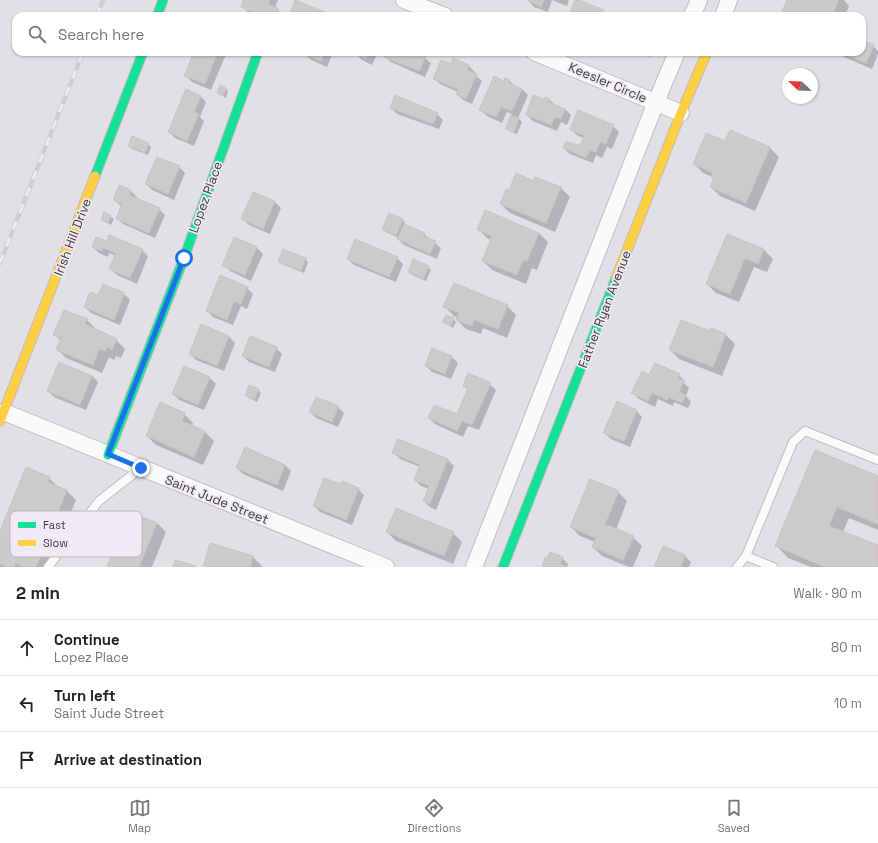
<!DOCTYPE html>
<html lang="en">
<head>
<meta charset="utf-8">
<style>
	body { margin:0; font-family:"Space Grotesk",sans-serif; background:#f2f2f2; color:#222 }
	.compass { position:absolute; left:782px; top:68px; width:36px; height:36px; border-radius:50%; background:#fff; box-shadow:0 1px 3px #0004; rotate:293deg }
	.stop { position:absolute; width:12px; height:12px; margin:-9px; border:3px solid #1a73e8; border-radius:50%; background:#fff }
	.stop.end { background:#1a73e8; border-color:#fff; box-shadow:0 1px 4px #0008 }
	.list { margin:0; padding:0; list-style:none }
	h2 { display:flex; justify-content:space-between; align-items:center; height:52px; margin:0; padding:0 16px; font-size:17px }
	h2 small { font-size:13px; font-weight:400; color:#767676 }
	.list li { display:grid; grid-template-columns:26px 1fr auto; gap:12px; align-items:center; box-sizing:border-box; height:56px; padding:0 16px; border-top:1px solid #e0e0e0 }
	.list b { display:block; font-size:15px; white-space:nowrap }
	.list p { margin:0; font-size:13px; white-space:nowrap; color:#767676 }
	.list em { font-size:13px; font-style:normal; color:#767676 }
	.icon { flex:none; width:22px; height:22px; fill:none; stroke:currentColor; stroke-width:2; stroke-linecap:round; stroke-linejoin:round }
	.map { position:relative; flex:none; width:878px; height:567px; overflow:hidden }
	.search { position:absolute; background:#fff; box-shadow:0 1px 3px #0004; left:12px; right:12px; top:12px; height:44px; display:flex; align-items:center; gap:10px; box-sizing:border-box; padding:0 14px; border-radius:12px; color:#767676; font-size:15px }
	.sheet { height:220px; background:#fff }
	nav { display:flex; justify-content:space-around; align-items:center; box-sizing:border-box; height:56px; border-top:1px solid #e0e0e0; background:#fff; font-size:11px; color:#767676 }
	nav a { display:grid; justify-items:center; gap:2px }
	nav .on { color:#77757a }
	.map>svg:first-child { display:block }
</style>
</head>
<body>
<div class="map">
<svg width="878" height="567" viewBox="0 0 878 567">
	<rect width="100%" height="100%" fill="#e2e0e5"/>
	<g fill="#0003">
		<polygon points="243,0 278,0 275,8 284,16 256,16 248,12 242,6 244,1"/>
		<polygon points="528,0 569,0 567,6 552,0 548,12 534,7"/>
		<polygon points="788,0 844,0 849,6 845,16 781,16"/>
		<polygon points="603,11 609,16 570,16"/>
		<polygon points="862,41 873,46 878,51 878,54 872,69 844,57 839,52 862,52"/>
		<polygon points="195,52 227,52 211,90 192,82 186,76"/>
		<polygon points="305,52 333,52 327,67 311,60 305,54"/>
		<polygon points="357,52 378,52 372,65 362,60 356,54"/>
		<polygon points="387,52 420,52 423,55 422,56 431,63 425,77 391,62 385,56"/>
		<polygon points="625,52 635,52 634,55"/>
		<polygon points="637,52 652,52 650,57"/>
		<polygon points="451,65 469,66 475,72 474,74 482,81 472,104 463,100 457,94 458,92 440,84 434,78"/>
		<polygon points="506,79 510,81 515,87 522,89 528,95 518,118 522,122 517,134 509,131 507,129 512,114 507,112 502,123 487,116 480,110"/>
		<polygon points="226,89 228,91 226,98 218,93"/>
		<polygon points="200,96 206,102 200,117 204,121 194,146 175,138 169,132"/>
		<polygon points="545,98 550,100 556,106 565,109 571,115 567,125 561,122 557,131 533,121 527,115 544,101"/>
		<polygon points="391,108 437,114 443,120 439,129 397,114"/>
		<polygon points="613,126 619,132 612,149 607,147 602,158 596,155 593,163 570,154 564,148 580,148 584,138 578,136 572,130"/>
		<polygon points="731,131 770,148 779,157 755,211 720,196 711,187 715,178 703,173 694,164 726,143"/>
		<polygon points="148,144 151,147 148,155 132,149 129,146"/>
		<polygon points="179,167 185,173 174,200 152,190 146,184"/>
		<polygon points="536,178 561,188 570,197 555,232 510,213 501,204 510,191 534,182"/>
		<polygon points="131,191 137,197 136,199 159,209 165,215 155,238 123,224 117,218 122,207 114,200"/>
		<polygon points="254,193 275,202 281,208 270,234 249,225 243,219"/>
		<polygon points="486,212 539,233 548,242 537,270 532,268 526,284 492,270 483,261 491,240 487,238 478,229"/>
		<polygon points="105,214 114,219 111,225 102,220"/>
		<polygon points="402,220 405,222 404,225 424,234 441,248 437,259 404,245 398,239 399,238 386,232 383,229"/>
		<polygon points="728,235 764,250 773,259 767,272 754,267 739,302 716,293 707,284"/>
		<polygon points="235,239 257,248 263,254 251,281 230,271 224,265"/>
		<polygon points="107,243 142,250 148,256 137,284 117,275 111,269 116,256 109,253 108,257 99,253 93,247"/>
		<polygon points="397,258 403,264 396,282 354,265 348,259"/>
		<polygon points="305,259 308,262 304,273 282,264 279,262"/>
		<polygon points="428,267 431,270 426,281 412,275 409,272"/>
		<polygon points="247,288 253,294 247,309 241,306 233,325 213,317 207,311"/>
		<polygon points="124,294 130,300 120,325 91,313 85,307"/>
		<polygon points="507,306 516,315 507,338 483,328 481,334 466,329 457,320 458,318 454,316 445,307"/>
		<polygon points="453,319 456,322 453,328 444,322"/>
		<polygon points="87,320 96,329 116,340 125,349 121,358 116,356 114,360 109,357 102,373 66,358 57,349 61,341 55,335"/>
		<polygon points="202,325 229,337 235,343 224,371 196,360 190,354"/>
		<polygon points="726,335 735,344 722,376 679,359 670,350"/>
		<polygon points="276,348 282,354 275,372 249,362 243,356"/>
		<polygon points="452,357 458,363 451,379 432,372 426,366"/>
		<polygon points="185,367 210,378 216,384 204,410 179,400 173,394"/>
		<polygon points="679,375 685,381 684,383 689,388 686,396 691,402 688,408 674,402 673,406 658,399 655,407 639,399 633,393 650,376"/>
		<polygon points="92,376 98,382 86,410 54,397 48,391"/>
		<polygon points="490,384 496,390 479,430 468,426 463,437 435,424 429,418 457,416 468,390 464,386"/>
		<polygon points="258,390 261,393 257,402 249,398 246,395"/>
		<polygon points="338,407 344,413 338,427 316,418 310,412"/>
		<polygon points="636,410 642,417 630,447 611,439 605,433"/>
		<polygon points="184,414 193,423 192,426 205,432 214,441 203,465 156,445 147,436"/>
		<polygon points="399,440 448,460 454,466 436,510 430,507 424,501 429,489 421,486 415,480 420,467 400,459 394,453"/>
		<polygon points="245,449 285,465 291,471 283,491 243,474 237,468"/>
		<polygon points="878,477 878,530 849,518 843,532 878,547 878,567 811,567 788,558 777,546"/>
		<polygon points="49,478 58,487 67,491 76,500 49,567 0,567 0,533"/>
		<polygon points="341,486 358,489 364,495 352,525 320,512 314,506"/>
		<polygon points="618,492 627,501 616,530 633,537 642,546 633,567 629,567 602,556 593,547 595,542 580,536 571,527"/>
		<polygon points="127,520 157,523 166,532 152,567 108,567 117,543 108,534"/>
		<polygon points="387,532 453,533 462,542 453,564 396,541"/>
		<polygon points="663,547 685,556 691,562 689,567 655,567"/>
		<polygon points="253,557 262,566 261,567 204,567"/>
		<polygon points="562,558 568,564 567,567 543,567"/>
	</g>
	<g fill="#cdcacb" stroke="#c8c4c6">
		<polygon points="242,0 270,0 268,4 279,9 275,16 261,16 241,7 243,1"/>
		<polygon points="295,0 330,14 329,16 289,16"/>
		<polygon points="527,0 544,0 541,7"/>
		<polygon points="575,0 579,0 604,10 601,16 569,16"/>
		<polygon points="787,0 839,0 832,16 780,16"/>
		<polygon points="862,40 874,45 866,63 839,52 862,52"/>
		<polygon points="194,52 218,52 205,84 184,76"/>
		<polygon points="304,52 325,52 321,61 303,54"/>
		<polygon points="356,52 369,52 366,59 355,54"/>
		<polygon points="386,52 416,52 426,56 419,71 384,57"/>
		<polygon points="453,58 469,65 467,70 477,74 466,99 456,94 458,89 433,79 441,60 451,64"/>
		<polygon points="494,76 504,81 505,78 510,80 509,83 522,89 512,111 501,107 496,117 479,110"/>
		<polygon points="220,85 226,88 223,96 217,93"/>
		<polygon points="186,89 201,96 194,112 199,114 187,141 168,132"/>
		<polygon points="395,95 438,113 433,124 390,108"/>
		<polygon points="533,95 543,99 545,97 550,99 549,102 565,109 561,119 555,117 551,125 526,115"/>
		<polygon points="578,110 614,125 606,144 600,142 596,152 590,150 586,158 563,148 566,141 580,146 584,135 570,130"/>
		<polygon points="511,115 519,118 514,132 505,129"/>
		<polygon points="730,130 770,147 746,203 710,187 714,177 711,176 713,173 693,164 706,133 725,141"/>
		<polygon points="132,136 149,143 145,153 128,146"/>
		<polygon points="157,157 180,166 168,194 145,184"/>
		<polygon points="516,173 534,181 535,177 561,187 546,223 500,204 506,189 509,190"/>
		<polygon points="119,185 131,190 129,195 160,208 149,233 116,219 122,204 113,200"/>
		<polygon points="253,192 275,201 263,229 241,219"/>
		<polygon points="485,210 539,233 527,261 523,260 517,275 482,261 492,236 477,230"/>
		<polygon points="104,212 111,215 108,223 101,220"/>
		<polygon points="389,213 403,219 396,235 382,229"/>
		<polygon points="404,224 425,233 423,236 436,241 430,254 397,239"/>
		<polygon points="727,234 764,249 758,264 745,258 730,294 706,284"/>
		<polygon points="109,235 143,249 130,278 109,269 116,253 103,248 102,251 92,247 96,237 107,241"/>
		<polygon points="234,237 257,247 245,275 222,266"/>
		<polygon points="355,239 398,257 389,277 347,259"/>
		<polygon points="283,249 306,258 301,271 278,262"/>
		<polygon points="413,259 429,266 423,279 408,272"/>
		<polygon points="220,275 248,287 241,304 234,301 227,320 206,311"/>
		<polygon points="454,283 508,305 498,329 474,320 472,326 456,320 459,313 443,307"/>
		<polygon points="103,284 125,293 114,320 84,307 90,292 98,295"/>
		<polygon points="64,310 88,319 85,324 117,339 112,350 107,347 105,351 99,349 93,365 56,350 61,338 53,335"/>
		<polygon points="446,315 454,318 451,326 442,322"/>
		<polygon points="681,320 710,331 711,328 726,334 713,367 669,350"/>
		<polygon points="201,324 229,336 217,366 189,354"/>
		<polygon points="250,336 277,347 269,367 242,356"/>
		<polygon points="432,348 452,356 445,374 425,366"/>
		<polygon points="59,362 92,376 80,405 47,391"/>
		<polygon points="655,363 680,374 678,378 684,381 679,392 686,395 682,403 668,397 667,400 652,393 648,401 631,393 642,371 649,375"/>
		<polygon points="184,366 210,377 198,405 172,394"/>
		<polygon points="468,373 491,383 472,425 462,421 457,431 428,418 434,405 457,414 468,388 463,386"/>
		<polygon points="249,385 259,389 254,400 245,395"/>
		<polygon points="316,397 339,406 332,422 309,412"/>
		<polygon points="617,401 637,410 624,441 603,433"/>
		<polygon points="160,402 185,413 182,421 205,431 194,457 146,436"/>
		<polygon points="398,439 448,459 430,504 423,501 429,486 414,480 420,465 392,453"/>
		<polygon points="245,447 285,465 277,485 236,468"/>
		<polygon points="815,450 878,476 878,524 837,507 829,526 878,545 878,567 825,567 775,546"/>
		<polygon points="26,467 50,477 48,482 67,490 36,567 24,567 15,563 14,567 7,567 0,564 0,531"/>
		<polygon points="324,478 341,484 342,481 359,488 346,520 313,506"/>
		<polygon points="590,479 619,491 605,524 634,536 623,560 592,547 596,538 570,527"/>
		<polygon points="396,508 454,532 444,556 386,532"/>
		<polygon points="130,512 157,523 139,567 107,567 118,539 107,534 115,514 127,519"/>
		<polygon points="210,543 253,556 250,567 203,567"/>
		<polygon points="663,546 685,555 681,567 654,567"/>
		<polygon points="550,552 563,557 560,564 566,567 542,567 545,557 547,558"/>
		<polygon points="175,560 196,566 196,567 173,567"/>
	</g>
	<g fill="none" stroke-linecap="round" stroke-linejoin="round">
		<g stroke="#bebdc1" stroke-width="10">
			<g id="lane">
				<polyline points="746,556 773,567"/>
				<polyline points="48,567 99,501 141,468"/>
				<polyline points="737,567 746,556 793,442 805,431 878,460"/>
			</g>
		</g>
		<g stroke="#bebdc1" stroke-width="18">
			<g id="street">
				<polyline points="404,0 445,16"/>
				<polyline points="692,16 699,0"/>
				<polyline points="723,16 729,0"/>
				<polyline points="534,52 681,113"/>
				<polyline points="4,412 386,567"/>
				<polyline points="474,567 656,102 677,52"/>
			</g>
		</g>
		<g stroke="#bebdc1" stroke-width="11">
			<g id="fast">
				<polyline points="157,16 163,0"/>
				<polyline points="95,176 143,52"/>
				<polyline points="108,455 184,258 258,52"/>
				<polyline points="503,567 616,278"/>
			</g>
		</g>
		<g stroke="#bebdc1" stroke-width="11">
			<g id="slow">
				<polyline points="616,278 681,113 707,52"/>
				<polyline points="0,421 95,176"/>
			</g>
		</g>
		<use href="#lane" stroke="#fbfafb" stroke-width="8"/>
		<use href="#street" stroke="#fbfafb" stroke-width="16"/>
		<use href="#fast" stroke="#16e098" stroke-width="9"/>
		<use href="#slow" stroke="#ffcf43" stroke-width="9"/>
		<g stroke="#cecdcf" stroke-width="4.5">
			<g id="rail">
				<polyline points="97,16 103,0"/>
				<polyline points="0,263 83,52"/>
			</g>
		</g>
		<use href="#rail" stroke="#efeaf5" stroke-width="3" stroke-dasharray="9" stroke-linecap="butt"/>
	</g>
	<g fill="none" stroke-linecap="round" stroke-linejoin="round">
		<polyline stroke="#1a73e8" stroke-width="5" points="141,468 108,454 184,258"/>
	</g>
	<g text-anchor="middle" stroke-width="3.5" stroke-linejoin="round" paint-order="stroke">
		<g font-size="13" fill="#3d3b40" stroke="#efeaf5">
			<text transform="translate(608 82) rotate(23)" y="5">Keesler Circle</text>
			<text transform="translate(205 197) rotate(-70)" y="5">Lopez Place</text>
			<text transform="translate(72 237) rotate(-69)" y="5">Irish Hill Drive</text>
			<text transform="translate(604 309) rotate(-69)" y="5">Father Ryan Avenue</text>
			<text transform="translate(217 499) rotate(22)" y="5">Saint Jude Street</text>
		</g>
	</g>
	<rect x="10" y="511" width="132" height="46" rx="6" fill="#efeaf5" stroke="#bab6bf" stroke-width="1"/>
	<rect x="18" y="522" width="18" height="6" fill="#16e098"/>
	<rect x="18" y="540" width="18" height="6" fill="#ffcf43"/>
	<g font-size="11" fill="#3d3b40">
		<text x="43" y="529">Fast</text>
		<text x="43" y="547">Slow</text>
	</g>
</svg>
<svg class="compass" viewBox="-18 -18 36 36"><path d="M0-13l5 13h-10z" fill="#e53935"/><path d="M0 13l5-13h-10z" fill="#767676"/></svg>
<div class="stop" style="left:184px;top:258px"></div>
<div class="stop end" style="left:141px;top:468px"></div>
<div class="search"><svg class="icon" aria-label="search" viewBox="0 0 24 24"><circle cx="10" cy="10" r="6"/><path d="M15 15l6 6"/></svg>Search here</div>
</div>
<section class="sheet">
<h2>2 min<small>Walk · 90 m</small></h2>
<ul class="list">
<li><svg class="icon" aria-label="ahead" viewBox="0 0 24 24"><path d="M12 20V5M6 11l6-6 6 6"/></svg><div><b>Continue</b><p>Lopez Place</p></div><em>80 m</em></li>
<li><svg class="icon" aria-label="left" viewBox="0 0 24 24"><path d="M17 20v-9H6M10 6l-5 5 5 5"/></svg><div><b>Turn left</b><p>Saint Jude Street</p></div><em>10 m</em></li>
<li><svg class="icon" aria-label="arrive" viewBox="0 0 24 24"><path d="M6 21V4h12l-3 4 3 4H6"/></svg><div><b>Arrive at destination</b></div></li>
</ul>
</section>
<nav>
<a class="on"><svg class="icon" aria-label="map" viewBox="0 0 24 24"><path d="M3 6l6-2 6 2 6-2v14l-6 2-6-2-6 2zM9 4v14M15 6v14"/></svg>Map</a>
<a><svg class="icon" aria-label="directions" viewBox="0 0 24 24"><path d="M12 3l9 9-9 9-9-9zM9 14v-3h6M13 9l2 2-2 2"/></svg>Directions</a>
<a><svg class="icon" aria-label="saved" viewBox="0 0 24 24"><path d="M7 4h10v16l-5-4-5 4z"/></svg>Saved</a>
</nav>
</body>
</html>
